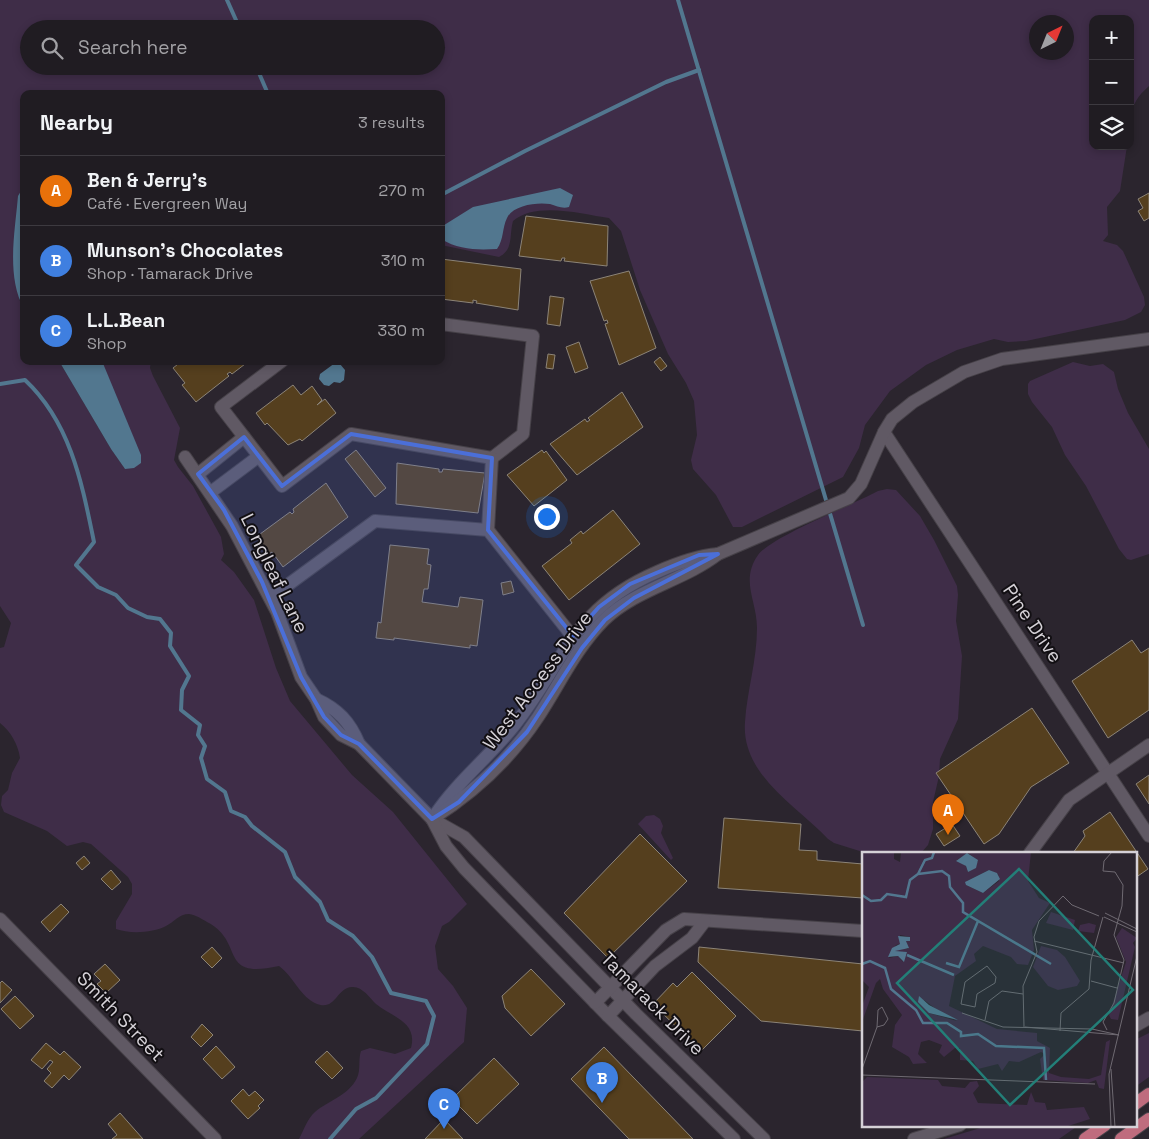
<!DOCTYPE html>
<html lang="en">
<head>
<meta charset="utf-8">
<style>
	body { margin:0; font-family:"Space Grotesk",sans-serif; background:#2d292f; color:#f1f3f6 }
	.controls { position:absolute; right:15px; top:15px; display:grid; overflow:hidden; border-radius:10px; box-shadow:0 2px 8px #0003 }
	.controls button { width:45px; height:45px; display:grid; place-items:center; padding:0; border:0; border-bottom:1px solid #3d3a40; background:#201c22; color:#f1f3f6; font:25px sans-serif }
	.compass { position:absolute; left:1029px; top:15px; width:45px; height:45px; border-radius:50%; background:#201c22; box-shadow:0 2px 8px #0003; rotate:43deg }
	.you { position:absolute; left:546px; top:516px; width:18px; height:18px; margin:-12px; border:4px solid #fff; border-radius:50%; background:#1a73e8; box-shadow:0 0 0 8px #1a73e833 }
	.badge { display:grid; place-items:center; width:32px; height:32px; border-radius:50%; background:#76c0f7; color:#fff; font-size:16px; font-weight:700 }
	.pin { position:absolute; translate:-50% -41px; filter:drop-shadow(0 1px 2px #0008) }
	.pin::after { content:''; position:absolute; top:26px; width:18px; height:15px; background:inherit; clip-path:polygon(0 0,100% 0,50% 100%) }
	.list { margin:0; padding:0; list-style:none }
	h2 { display:flex; justify-content:space-between; align-items:center; height:65px; margin:0; padding:0 20px; font-size:21px }
	h2 small { font-size:16px; font-weight:400; color:#a2a1a5 }
	.list li { display:grid; grid-template-columns:32px 1fr auto; gap:15px; align-items:center; box-sizing:border-box; height:70px; padding:0 20px; border-top:1px solid #3d3a40 }
	.list b { display:block; font-size:19px; white-space:nowrap }
	.list p { margin:0; font-size:16px; white-space:nowrap; color:#a2a1a5 }
	.list em { font-size:16px; font-style:normal; color:#a2a1a5 }
	.icon { flex:none; width:28px; height:28px; fill:none; stroke:currentColor; stroke-width:2; stroke-linecap:round; stroke-linejoin:round }
	.map { position:relative; flex:none; width:1149px; height:1139px; overflow:hidden }
	.search { position:absolute; background:#201c22; box-shadow:0 2px 8px #0003; left:20px; top:20px; width:425px; height:55px; display:flex; align-items:center; gap:12px; box-sizing:border-box; padding:0 18px; border-radius:28px; color:#a2a1a5; font-size:19px }
	.panel { position:absolute; background:#201c22; box-shadow:0 2px 8px #0003; left:20px; top:90px; width:425px; height:275px; border-radius:10px }
	.map>svg:first-child { display:block }
</style>
</head>
<body>
<div class="map">
<svg width="1149" height="1139" viewBox="0 0 1149 1139">
	<rect width="100%" height="100%" fill="#2b252e"/>
	<g fill="#3f2d48" fill-rule="evenodd">
		<path d="M0 0H1149V86C1138 96 1133 103 1130 118V19H1093V146H1127L1120 191 1107 207 1108 235 1103 241 1117 245 1123 251 1144 297 1145 305 1141 312 1125 320 1026 341 1008 342 994 339 957 350 926 365 890 391 865 425 859 448 843 477 742 527H733L716 495 693 469 691 460 697 435 694 401 686 383 668 354 640 290 621 231 609 218C582 214 536 201 513 221 509 235 514 249 499 257L441 245V94H24V186L21 189 19 299 24 309V361H59L111 449 125 469 102 361H151L150 368 153 376 180 428 174 460 178 467 193 486 221 537 224 554 221 560 234 572 254 600 276 668 290 701 352 775 393 812 467 904 449 922 442 926 435 946 438 969 453 986 467 1008 464 1042 359 1139H299C304 1130 307 1119 315 1112 329 1100 348 1096 357 1078 361 1070 358 1059 361 1051L370 1048 395 1054 411 1048C418 1021 391 1017 376 1004 370 998 362 986 352 987 336 988 336 1011 317 1004 300 997 294 977 279 966 217 980 246 942 207 922 202 919 196 915 189 914 179 914 174 922 166 926 153 933 129 934 116 929V921L132 894V884L128 877 91 844 83 842 67 846 47 831 4 812 1 805 2 796 8 790 12 773 20 758C18 744 11 732 0 723V648L4 647 11 623 0 606ZM1036 22H1066V52H1036ZM29 29H436V66H29Z"/>
		<polygon points="1073,362 1090,366 1103,364 1114,372 1118,389 1128,413 1149,449 1149,554 1131,560 1127,559 1119,549 1086,486 1065,455 1052,427 1032,402 1028,394 1028,384 1030,381"/>
		<path d="M887 489 896 490 920 516 934 540 957 586 958 595 956 621 962 656 958 719 940 759 939 776 933 802V829L928 845 921 853H866L834 843 828 839C797 806 741 775 745 722 747 691 757 660 757 628 757 600 740 581 758 555 771 537 854 504 878 491Z"/>
		<polygon points="654,815 660,819 663,826 661,833 673,858 671,860 638,824 646,816"/>
		<polygon points="1149,1033 1149,1077 1135,1087 1135,1040"/>
		<polygon points="990,1125 1079,1125 1059,1139 944,1139"/>
	</g>
	<g fill="#52778f">
		<path d="M24 186V309C6 276 15 232 18 196Z"/>
		<path d="M560 188 573 195 569 207C562 209 557 206 550 204 537 202 513 205 507 218 502 228 504 239 497 249 477 250 459 250 441 239V227L473 207Z"/>
		<polygon points="59,361 102,361 141,455 141,463 134,468 125,469 111,449"/>
		<polygon points="335,363 340,364 345,370 344,380 340,383 334,382 329,386 324,385 319,379 320,374"/>
	</g>
	<g fill="none" stroke-linecap="round" stroke-linejoin="round">
		<g stroke="#52778f" stroke-width="4">
			<polyline points="227,0 240,29"/>
			<polyline points="678,0 863,625"/>
			<polyline points="256,66 268,94"/>
			<polyline points="441,195 525,151 666,82 699,70"/>
			<path d="M0 384 25 380C71 423 82 484 94 542L76 565 98 587 116 595 128 608 147 617 160 619 171 633 170 646 189 676 182 690 181 710 200 725 198 735 205 746 201 758 207 779 225 792 231 811 245 817 252 826 285 852 295 877 320 902 328 920 353 936 372 957 391 993 426 1001 434 1016 427 1044 376 1098 356 1109 330 1139"/>
		</g>
	</g>
	<g fill="#553f1e" stroke="#8c8478">
		<polygon points="1149,193 1149,218 1144,221 1138,211 1143,208 1138,199"/>
		<polygon points="526,216 608,226 607,266 564,261 565,258 562,258 561,261 519,256"/>
		<polygon points="441,259 521,269 518,310 476,303 477,301 473,300 473,303 441,299"/>
		<polygon points="629,271 656,348 619,365 605,324 608,323 607,320 604,321 590,281"/>
		<polygon points="550,296 564,298 560,326 547,324"/>
		<polygon points="579,342 588,368 575,373 566,347"/>
		<polygon points="548,354 555,355 553,369 546,368"/>
		<polygon points="660,357 667,366 661,371 654,362"/>
		<polygon points="182,361 249,361 232,374 230,372 227,374 229,376 196,402 182,385 185,383 173,368"/>
		<polygon points="293,385 301,395 312,386 322,400 317,405 325,399 336,413 302,441 300,439 288,445 267,423 265,425 256,413"/>
		<polygon points="622,392 643,427 577,475 550,444 585,419 587,422 590,420 588,418"/>
		<polygon points="356,450 386,488 375,497 345,459"/>
		<polygon points="542,450 544,453 546,451 567,480 534,506 507,475"/>
		<polygon points="397,463 439,469 439,472 442,472 443,469 485,473 478,513 396,504"/>
		<polygon points="326,483 348,517 283,567 272,552 269,554 256,537 290,512 292,514 294,512 293,509"/>
		<polygon points="613,510 640,544 569,600 542,566 572,543 570,540 581,531 583,534"/>
		<polygon points="390,545 429,549 427,564 431,565 428,589 424,589 422,602 458,607 460,597 483,600 477,646 470,645 470,648 394,638 394,640 376,638 378,622 381,623"/>
		<polygon points="511,581 514,592 503,595 501,583"/>
		<polygon points="1132,640 1141,653 1149,648 1149,710 1108,738 1072,681"/>
		<polygon points="1032,708 1069,763 1031,787 999,834 984,844 936,773"/>
		<polygon points="1149,775 1149,804 1136,784"/>
		<polygon points="1110,812 1148,869 1135,878 1135,853 1073,853 1085,836 1083,831"/>
		<polygon points="724,818 801,824 799,850 817,851 817,860 863,864 863,898 718,888"/>
		<polygon points="952,824 960,836 944,846 936,834"/>
		<polygon points="640,834 687,881 608,958 564,913"/>
		<polygon points="84,856 90,863 82,870 76,863"/>
		<polygon points="111,870 121,882 112,890 101,879"/>
		<polygon points="61,904 69,912 50,932 41,922"/>
		<polygon points="212,947 222,958 212,968 201,957"/>
		<polygon points="699,947 863,964 863,1031 761,1021 698,962"/>
		<polygon points="105,964 120,980 106,993 97,984 101,981 94,974"/>
		<polygon points="531,969 565,1004 531,1036 505,1008 502,996"/>
		<polygon points="692,972 736,1016 701,1051 653,1004 673,983 677,987"/>
		<polygon points="2,981 12,990 0,1003 0,983"/>
		<polygon points="15,996 34,1016 20,1029 1,1009"/>
		<polygon points="202,1024 213,1035 201,1047 191,1037"/>
		<polygon points="46,1043 60,1055 64,1051 81,1067 69,1080 64,1075 52,1088 44,1081 51,1073 47,1069 53,1062 50,1060 42,1069 31,1060"/>
		<polygon points="216,1046 235,1067 222,1079 203,1059"/>
		<polygon points="604,1047 693,1139 629,1139 571,1079"/>
		<polygon points="327,1051 343,1068 332,1079 315,1062"/>
		<polygon points="494,1058 519,1084 477,1124 452,1099"/>
		<polygon points="243,1089 249,1096 255,1091 264,1100 258,1106 260,1108 248,1119 231,1101"/>
		<polygon points="120,1113 143,1139 112,1139 117,1135 108,1124"/>
		<polygon points="444,1119 463,1139 425,1139"/>
	</g>
	<g fill="none" stroke-linecap="round" stroke-linejoin="round">
		<g stroke="#464148" stroke-width="14">
			<g id="minor">
				<polyline points="282,361 221,407 282,486 351,434 492,458 523,434 533,336 441,324"/>
				<polyline points="884,432 1149,836"/>
				<polyline points="185,457 232,526 277,612 301,677 316,699 324,717 341,735 359,744 432,819 464,837 636,1014 764,1139"/>
				<polyline points="198,474 244,437"/>
				<polyline points="211,492 259,456"/>
				<polyline points="488,530 492,458"/>
				<polyline points="270,598 375,521 488,530 577,642"/>
				<path d="M316 699C338 709 350 722 359 744"/>
				<path d="M435 815C457 782 488 758 513 727 565 662 571 609 657 572 677 563 696 556 718 554"/>
				<path d="M432 819C473 793 511 758 538 717 559 685 576 648 604 620 636 589 683 581 718 554L849 498 861 484 884 432 892 419 913 402 964 372 1002 359 1149 339"/>
				<polyline points="432,819 446,846 464,868 608,1016 734,1139"/>
				<polyline points="1030,853 1069,800 1149,745"/>
				<polyline points="0,919 215,1139"/>
				<polyline points="595,1003 666,930 684,919 863,931"/>
				<polyline points="608,1016 655,966 692,938 705,921"/>
				<polyline points="1135,1026 1149,1018"/>
				<polyline points="914,1139 960,1125"/>
			</g>
		</g>
		<g stroke="#464148" stroke-width="14">
			<g id="major">
				<polyline points="1135,1104 1149,1094"/>
				<polyline points="1085,1139 1105,1125"/>
				<polyline points="1121,1139 1149,1119"/>
			</g>
		</g>
		<use href="#minor" stroke="#605964" stroke-width="12"/>
		<use href="#major" stroke="#bf6c7e" stroke-width="12"/>
	</g>
	<path fill="#4b6fd8" fill-opacity="0.2" stroke="#4b6fd8" stroke-width="4" stroke-linejoin="round" d="M351 434 492 458 488 530 573 636 599 607 630 584 699 555 718 554 634 598 605 620 582 648 527 732 459 802 432 819 359 744 341 735 324 717 301 677 262 582 224 510 198 474 244 437 282 486Z"/>
	<g text-anchor="middle" stroke-width="4" stroke-linejoin="round" paint-order="stroke">
		<g font-size="19" fill="#d5d1d7" stroke="#120f13">
			<text transform="translate(275 573) rotate(64)" y="7">Longleaf Lane</text>
			<text transform="translate(1033 623) rotate(56)" y="7">Pine Drive</text>
			<text transform="translate(537 680) rotate(-53)" y="7">West Access Drive</text>
			<text transform="translate(653 1003) rotate(45)" y="7">Tamarack Drive</text>
			<text transform="translate(121 1016) rotate(46)" y="7">Smith Street</text>
		</g>
	</g>
	<g transform="translate(862 852)">
		<rect width="275" height="275" fill="#2b252e"/>
		<path d="M0 0H32V7L38 10 39 0H169L166 29 177 46 188 51 170 78 172 98 166 113 155 112 149 105 121 94 112 102 114 109 93 124 87 154 135 177 175 181V189L188 196 187 221 199 225 227 227 239 223 244 190 248 188 242 237 237 236 234 228 226 231 181 228 178 207 183 202 179 200 157 210 147 209 140 219 136 212 116 217 111 209 98 208V196H93L82 205 77 200 80 193 67 188 59 190 56 202 65 211 51 212 47 205 30 195 33 173 40 163 21 137 18 127 14 131 0 170V154L7 135 0 128ZM106 1 116 9 106 20 104 14 95 8ZM127 18 136 22 137 29 121 41 104 33 105 29ZM38 83 48 85 47 89H44L46 97 36 95 33 99 38 101 41 110 36 104 27 106 34 93 38 92ZM62 148 74 157 95 169 67 161ZM189 60 213 68 211 78 184 71ZM227 71 234 73 232 81 216 79 218 73ZM260 76 275 86 271 91 273 95 256 168 249 167 247 163 264 110 254 85ZM179 94 195 98 203 105 218 129 215 134 196 138 186 134 171 115ZM5 225 76 228 80 234 103 236 108 230 115 229 117 234 111 241 116 251 165 253 169 240 173 250 183 251 185 258 222 255 228 267 203 275H0V230Z" fill="#3f2d48" fill-rule="evenodd"/>
		<path d="M105 1 116 8 114 16 106 20 104 14 94 9ZM127 18 135 21 138 27 121 41 104 33 103 30ZM36 84 48 85V89H44L47 96 33 99 45 100 42 110 36 104 26 105 30 96 38 92ZM57 144 67 153 96 168 67 161 56 150Z" fill="#52778f"/>
		<path fill="none" stroke="#52778f" stroke-width="2.5" d="M56 22 80 19 87 24 88 35 101 51V60L189 112M0 43 9 49 19 48 25 42 44 45 48 28 56 22 63 8 70 6 72 0M45 103 92 123M84 111 97 115 116 69M0 112 8 109 23 116 29 137 54 158 61 171H85L99 180V184L116 182 134 194 182 196 184 228"/>
		<path fill="none" stroke="#6f6a72" stroke-width="1" d="M243 61 275 77M242 65 275 80M172 89 262 111M125 114 134 125 133 131 115 142 113 155 99 152 103 130ZM229 129 255 136M100 161 141 175 230 177 257 183M123 168 127 149 140 139 161 142M162 175 161 134 175 100 172 85 177 69 201 44 210 53 237 64M163 175 257 183M245 178 241 170 252 151 262 108 252 83 260 54 261 33 253 20 241 19 242 9 250 0M198 179 199 161 227 137 229 108 241 65M0 217 15 175 22 173 26 167 20 155 16 158 15 175M249 217 253 275M0 223 233 232M249 275 247 222 275 104"/>
		<path fill="#237f78" fill-opacity="0.15" stroke="#237f78" stroke-width="2.5" d="M157 17 271 138 148 253 35 131Z"/>
		<rect width="275" height="275" fill="none" stroke="#d5d1d7" stroke-width="2.5"/>
	</g>
</svg>
<div class="controls">
<button>+</button>
<button>−</button>
<button><svg class="icon" aria-label="layers" viewBox="0 0 24 24"><path d="M12 4l9 5-9 5-9-5zM3 14l9 5 9-5"/></svg></button>
</div>
<svg class="compass" viewBox="-18 -18 36 36"><path d="M0-13l5 13h-10z" fill="#e53935"/><path d="M0 13l5-13h-10z" fill="#a2a1a5"/></svg>
<div class="you"></div>
<div class="pin badge" style="left:948px;top:835px;background:#e8710a">A</div>
<div class="pin badge" style="left:602px;top:1103px;background:#3f7fe0">B</div>
<div class="pin badge" style="left:444px;top:1129px;background:#3f7fe0">C</div>
<div class="search"><svg class="icon" aria-label="search" viewBox="0 0 24 24"><circle cx="10" cy="10" r="6"/><path d="M15 15l6 6"/></svg>Search here</div>
<section class="panel">
<h2>Nearby<small>3 results</small></h2>
<ul class="list">
<li><span class="badge" style="background:#e8710a">A</span><div><b>Ben &amp; Jerry's</b><p>Café · Evergreen Way</p></div><em>270 m</em></li>
<li><span class="badge" style="background:#3f7fe0">B</span><div><b>Munson's Chocolates</b><p>Shop · Tamarack Drive</p></div><em>310 m</em></li>
<li><span class="badge" style="background:#3f7fe0">C</span><div><b>L.L.Bean</b><p>Shop</p></div><em>330 m</em></li>
</ul>
</section>
</div>
</body>
</html>
